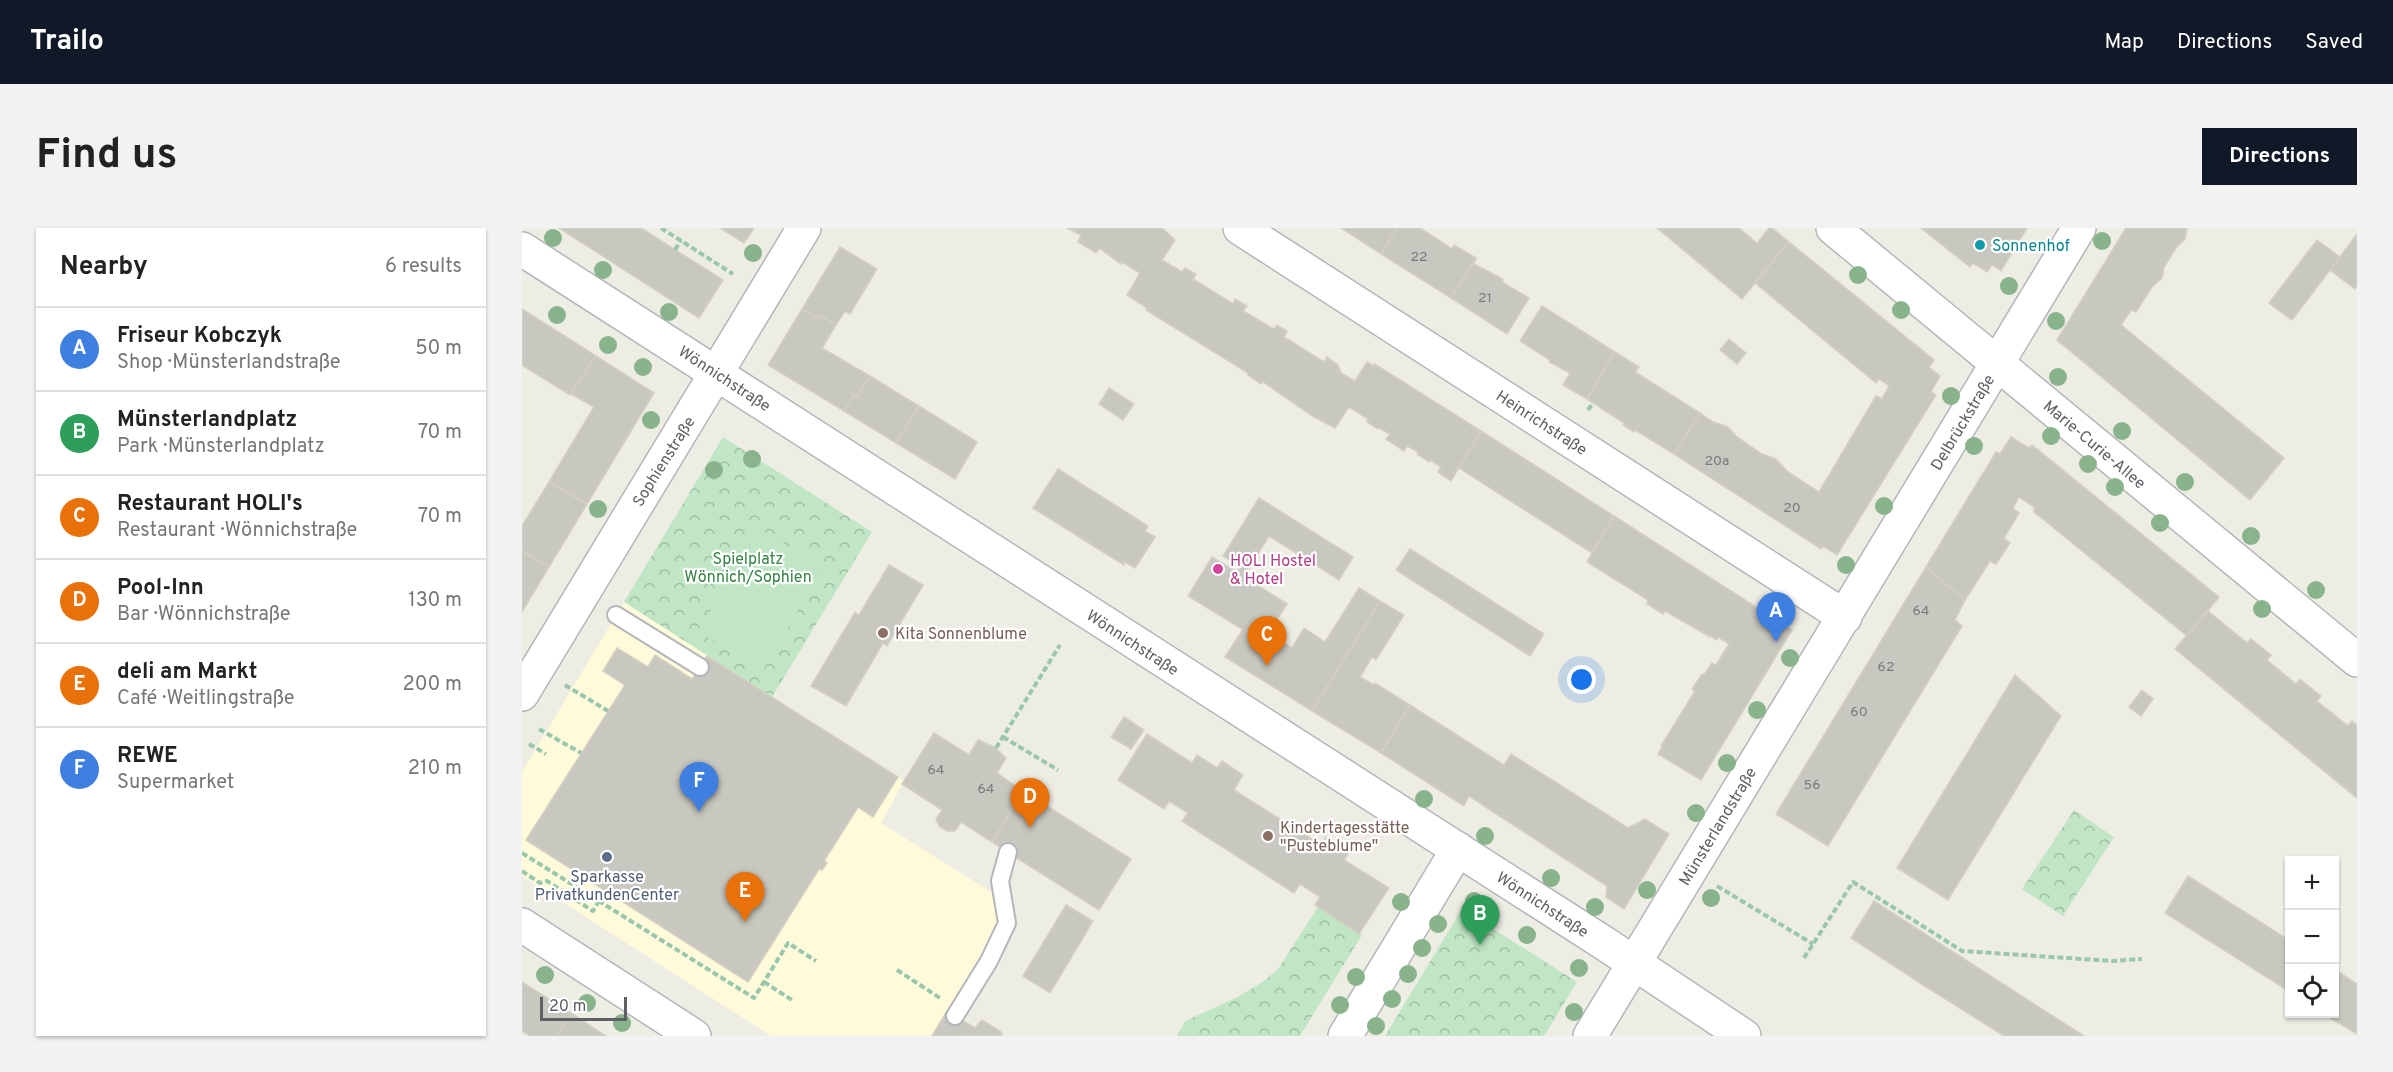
<!DOCTYPE html>
<html lang="en">
<head>
<meta charset="utf-8">
<style>
	body { margin:0; font-family:Overpass,sans-serif; background:#f2f2f2; color:#222 }
	.controls { position:absolute; right:18px; bottom:18px; display:grid; overflow:hidden; border-radius:0px; box-shadow:0 2px 4px #0004 }
	.controls button { width:54px; height:54px; display:grid; place-items:center; padding:0; border:0; border-bottom:2px solid #e0e0e0; background:#fff; color:#222; font:30px sans-serif }
	.scale { position:absolute; left:18px; bottom:15px; width:87px; box-sizing:border-box; padding-left:6px; border:3px solid #5c5f64; border-top:0; font-size:16px; line-height:21px; white-space:nowrap; color:#5c5f64; -webkit-text-stroke:4px #fff; paint-order:stroke }
	.you { position:absolute; left:1060px; top:452px; width:21px; height:21px; margin:-15px; border:4px solid #fff; border-radius:50%; background:#1a73e8; box-shadow:0 0 0 9px #1a73e833 }
	.badge { display:grid; place-items:center; width:39px; height:39px; border-radius:50%; background:#111827; color:#fff; font-size:20px; font-weight:700 }
	.pin { position:absolute; translate:-50% -50px; filter:drop-shadow(0 2px 3px #0008) }
	.pin::after { content:''; position:absolute; top:32px; width:21px; height:18px; background:inherit; clip-path:polygon(0 0,100% 0,50% 100%) }
	.list { margin:0; padding:0; list-style:none }
	h2 { display:flex; justify-content:space-between; align-items:center; height:78px; margin:0; padding:0 24px; font-size:26px }
	h2 small { font-size:20px; font-weight:400; color:#767676 }
	.list li { display:grid; grid-template-columns:39px 1fr auto; gap:18px; align-items:center; box-sizing:border-box; height:84px; padding:0 24px; border-top:2px solid #e0e0e0 }
	.list b { display:block; font-size:22px; white-space:nowrap }
	.list p { margin:0; font-size:20px; white-space:nowrap; color:#767676 }
	.list em { font-size:20px; font-style:normal; color:#767676 }
	.icon { flex:none; width:33px; height:33px; fill:none; stroke:currentColor; stroke-width:2; stroke-linecap:round; stroke-linejoin:round }
	.map { position:relative; flex:none; width:1835px; height:808px; overflow:hidden; border-radius:0px }
	header { display:flex; align-items:center; gap:36px; box-sizing:border-box; height:84px; padding:0 30px; background:#111827; color:#fff }
	header strong { font-size:28px }
	nav { display:flex; gap:33px; margin-inline-start:auto; font-size:21px }
	.intro { display:flex; align-items:center; justify-content:space-between; box-sizing:border-box; height:144px; padding:0 36px }
	h1 { margin:0; font-size:42px }
	.button { padding:15px 27px; border-radius:0px; background:#111827; color:#fff; font-size:21px; font-weight:700 }
	main { display:flex; gap:36px; padding:0 36px }
	aside { flex:1; background:#fff; border-radius:0px; box-shadow:0 2px 4px #0004 }
	.map>svg:first-child { display:block }
</style>
</head>
<body>
<header>
<strong>Trailo</strong>
<nav><a>Map</a><a>Directions</a><a>Saved</a></nav>
</header>
<div class="intro"><h1>Find us</h1><a class="button">Directions</a></div>
<main>
<aside>
<h2>Nearby<small>6 results</small></h2>
<ul class="list">
<li><span class="badge" style="background:#3f7fe0">A</span><div><b>Friseur Kobczyk</b><p>Shop · Münsterlandstraße</p></div><em>50 m</em></li>
<li><span class="badge" style="background:#2e9e5b">B</span><div><b>Münsterlandplatz</b><p>Park · Münsterlandplatz</p></div><em>70 m</em></li>
<li><span class="badge" style="background:#e8710a">C</span><div><b>Restaurant HOLI's</b><p>Restaurant · Wönnichstraße</p></div><em>70 m</em></li>
<li><span class="badge" style="background:#e8710a">D</span><div><b>Pool-Inn</b><p>Bar · Wönnichstraße</p></div><em>130 m</em></li>
<li><span class="badge" style="background:#e8710a">E</span><div><b>deli am Markt</b><p>Café · Weitlingstraße</p></div><em>200 m</em></li>
<li><span class="badge" style="background:#3f7fe0">F</span><div><b>REWE</b><p>Supermarket</p></div><em>210 m</em></li>
</ul>
</aside>
<div class="map">
<svg width="1835" height="808" viewBox="0 0 1835 808">
	<defs>
		<pattern id="forest-crowns" width="20" height="18" patternUnits="userSpaceOnUse" patternTransform="scale(1.5)"><rect width="20" height="18" fill="#c0e6c5"/><path d="M2 6a3 3 0 1 1 6 0M12 15a3 3 0 1 1 6 0" fill="none" stroke="#9fbea4"/></pattern>
	</defs>
	<rect width="100%" height="100%" fill="#eeede4"/>
	<polygon fill="#fefada" points="102,374 382,553 359,595 490,677 410,808 249,808 0,648 0,544"/>
	<g fill="url(#forest-crowns)">
		<polygon points="201,209 350,304 250,469 102,374"/>
		<polygon points="1552,582 1592,609 1541,688 1500,661"/>
		<polygon points="796,679 840,707 778,808 655,808 663,793 716,769 742,753 756,741"/>
		<polygon points="940,681 1055,754 1022,808 863,808"/>
	</g>
	<polygon fill="#c0e6c5" points="238,301 301,339 242,441 176,404"/>
	<g fill="#c9c8c0" stroke="#d3d0c2" stroke-width="1.5">
		<polygon points="37,0 119,0 201,52 177,90"/>
		<polygon points="198,0 232,0 222,15"/>
		<polygon points="545,0 640,0 653,12 640,32 660,44 663,40 674,46 671,51 711,76 713,71 725,78 721,83 752,101 755,97 765,103 762,109 802,134 805,129 816,137 819,145 833,153 845,134 852,138 853,136 959,203 929,253 916,244 919,239 908,232 907,234 895,226 896,224 885,218 882,223 864,211 868,206 857,200 856,201 845,194 846,191 827,179 813,200 792,189 741,154 739,156 726,147 726,145 624,82 625,80 605,67 618,45 600,34 599,36 577,20 574,25 556,14 559,7"/>
		<polygon points="819,0 875,0 859,26"/>
		<polygon points="875,0 898,0 930,21 932,17 954,30 929,70 859,26"/>
		<polygon points="1135,0 1217,0 1235,15 1247,0 1250,0 1267,14 1220,71"/>
		<polygon points="1399,0 1505,0 1479,43 1470,37 1465,44 1451,35 1448,39"/>
		<polygon points="1604,0 1665,0 1663,11 1654,20 1642,39 1640,50 1630,59 1614,84 1609,82 1599,97 1762,230 1728,272 1535,112"/>
		<polygon points="1835,6 1835,58 1833,61 1808,42"/>
		<polygon points="1795,12 1818,29 1770,92 1747,75"/>
		<polygon points="1267,14 1412,132 1407,139 1418,148 1409,164 1414,167 1315,327 1301,318 1299,321 1152,226 1178,185 1191,194 1206,199 1214,208 1240,226 1254,231 1266,244 1297,264 1354,168 1360,171 1367,158 1357,151 1354,155 1233,55"/>
		<polygon points="318,19 355,41 328,86 323,83 314,97 298,87 296,91 280,81"/>
		<polygon points="954,30 952,36 981,51 980,54 1007,70 985,106 929,70"/>
		<polygon points="1020,78 1093,124 1065,171 1041,157 1048,145 1027,134 1028,132 998,113"/>
		<polygon points="0,81 74,128 48,167 0,137"/>
		<polygon points="280,81 296,91 298,87 314,97 300,120 348,148 335,169 332,167 322,183 246,137"/>
		<polygon points="1207,111 1224,125 1215,136 1198,122"/>
		<polygon points="1093,124 1117,139 1113,144 1178,185 1152,226 1113,202 1112,204 1101,197 1102,195 1065,171"/>
		<polygon points="74,128 132,165 65,276 27,254 72,179 49,166 48,167"/>
		<polygon points="348,148 397,178 374,215 322,183 332,167 335,169"/>
		<polygon points="587,160 612,176 601,192 577,176"/>
		<polygon points="397,178 455,214 433,251 374,215"/>
		<polygon points="959,203 1092,288 1070,325 937,240"/>
		<polygon points="1489,209 1507,220 1510,217 1697,369 1665,408 1512,284 1512,279 1497,269 1491,280 1497,285 1482,310 1488,315 1474,336 1468,333 1443,372 1404,339 1474,224 1478,226"/>
		<polygon points="536,241 626,298 623,303 633,309 613,340 603,334 602,337 511,280"/>
		<polygon points="27,254 65,276 27,339 0,323 0,298"/>
		<polygon points="737,270 831,329 817,352 747,308 725,344 735,350 732,355 765,376 741,414 666,368 690,329 715,344 718,338 701,328"/>
		<polygon points="1092,288 1270,402 1179,552 1136,526 1140,519 1139,518 1173,463 1170,461 1180,446 1182,447 1190,435 1194,437 1207,416 1196,409 1195,412 1188,408 1188,409 1143,383 1141,386 1125,376 1126,372 1065,334"/>
		<polygon points="888,321 1022,406 1008,428 874,342"/>
		<polygon points="0,323 27,339 0,384"/>
		<polygon points="367,337 401,357 365,418 361,415 324,478 289,458 333,384 337,387"/>
		<polygon points="1404,339 1443,372 1433,392 1440,398 1306,618 1254,586"/>
		<polygon points="837,360 858,373 790,483 703,429 721,401 741,414 750,399 758,404 754,411 770,420 782,400 803,414"/>
		<polygon points="858,373 882,387 854,432 850,429 838,449 852,457 853,455 888,477 859,525 790,483"/>
		<polygon points="1686,383 1725,415 1729,411 1749,427 1745,432 1774,456 1778,451 1799,468 1795,473 1826,498 1830,493 1835,497 1835,570 1653,421"/>
		<polygon points="95,420 126,439 133,427 170,451 185,428 376,549 351,589 336,579 302,633 305,635 300,642 297,641 226,754 4,612 103,457 81,443"/>
		<polygon points="1493,447 1539,488 1426,672 1375,640"/>
		<polygon points="1620,462 1631,471 1619,488 1607,479"/>
		<polygon points="888,477 982,537 989,526 1106,600 1123,591 1147,606 1102,681 1084,669 1085,658 1022,617 947,568 942,578 859,525"/>
		<polygon points="602,489 622,502 609,521 589,509"/>
		<polygon points="412,505 447,527 456,512 472,519 484,530 475,545 501,563 470,614 439,594 433,603 425,603 417,598 414,591 420,582 380,556"/>
		<polygon points="625,506 670,535 675,527 695,540 700,533 721,547 712,562 799,617 804,609 827,624 822,632 867,660 837,706 793,677 798,669 778,656 772,665 660,593 666,585 647,573 642,581 596,552"/>
		<polygon points="501,563 609,631 577,682 470,614"/>
		<polygon points="1666,648 1768,713 1768,764 1643,685"/>
		<polygon points="1352,673 1562,808 1482,808 1409,762 1329,710"/>
		<polygon points="544,677 571,693 528,765 501,748"/>
		<polygon points="1812,741 1835,756 1835,806 1802,786 1812,786"/>
		<polygon points="0,754 49,785 35,808 8,808 0,803"/>
		<polygon points="425,783 453,800 460,792 479,804 480,807 410,808"/>
		<polygon points="49,785 84,808 35,808"/>
	</g>
	<g fill="none" stroke-linecap="round" stroke-linejoin="round">
		<g stroke="#b4b6bb" stroke-width="20">
			<g id="service">
				<polyline points="94,387 178,439"/>
				<polyline points="433,788 467,733 485,695 478,653 486,624"/>
			</g>
		</g>
		<g stroke="#b4b6bb" stroke-width="36">
			<g id="minor">
				<polyline points="718,0 1323,389"/>
				<polyline points="1311,0 1835,432"/>
				<polyline points="0,21 1085,717 1222,808"/>
				<polyline points="0,466 282,0"/>
				<polyline points="823,808 936,621"/>
				<polyline points="1068,808 1557,0"/>
			</g>
		</g>
		<g stroke="#b4b6bb" stroke-width="36">
			<polyline id="tertiary" points="0,697 172,808"/>
		</g>
		<g stroke="#99c7ac" stroke-width="4" stroke-dasharray="6 3" stroke-linecap="butt">
			<polyline points="139,0 211,46"/>
			<polyline points="153,22 159,12"/>
			<polyline points="1066,182 1071,175"/>
			<polyline points="43,457 86,483"/>
			<polyline points="17,501 59,525"/>
			<polyline points="481,509 536,542"/>
			<polyline points="7,516 24,526"/>
			<polyline points="474,520 538,417"/>
			<polyline points="0,625 232,770 266,715 294,733"/>
			<polyline points="0,643 18,655 25,653 71,683 77,673"/>
			<polyline points="1195,658 1291,716"/>
			<polyline points="1282,730 1331,654 1440,723 1590,733 1620,731"/>
			<polyline points="375,742 418,770"/>
			<polyline points="242,754 270,772"/>
		</g>
		<use href="#service" stroke="#fff" stroke-width="16"/>
		<use href="#minor" stroke="#fff" stroke-width="33"/>
		<use href="#tertiary" stroke="#fff" stroke-width="33"/>
	</g>
	<g fill="#88b38b">
		<circle cx="31" cy="10" r="9"/>
		<circle cx="1580" cy="13" r="9"/>
		<circle cx="231" cy="25" r="9"/>
		<circle cx="81" cy="42" r="9"/>
		<circle cx="1336" cy="47" r="9"/>
		<circle cx="1487" cy="58" r="9"/>
		<circle cx="1379" cy="82" r="9"/>
		<circle cx="147" cy="84" r="9"/>
		<circle cx="35" cy="87" r="9"/>
		<circle cx="1534" cy="93" r="9"/>
		<circle cx="86" cy="117" r="9"/>
		<circle cx="121" cy="139" r="9"/>
		<circle cx="1536" cy="149" r="9"/>
		<circle cx="1429" cy="168" r="9"/>
		<circle cx="129" cy="192" r="9"/>
		<circle cx="1600" cy="203" r="9"/>
		<circle cx="1529" cy="208" r="9"/>
		<circle cx="1452" cy="218" r="9"/>
		<circle cx="230" cy="231" r="9"/>
		<circle cx="1566" cy="236" r="9"/>
		<circle cx="192" cy="242" r="9"/>
		<circle cx="1663" cy="254" r="9"/>
		<circle cx="1593" cy="259" r="9"/>
		<circle cx="1362" cy="278" r="9"/>
		<circle cx="76" cy="281" r="9"/>
		<circle cx="1638" cy="295" r="9"/>
		<circle cx="1729" cy="308" r="9"/>
		<circle cx="1324" cy="337" r="9"/>
		<circle cx="1794" cy="362" r="9"/>
		<circle cx="1740" cy="381" r="9"/>
		<circle cx="1268" cy="430" r="9"/>
		<circle cx="1235" cy="482" r="9"/>
		<circle cx="1205" cy="535" r="9"/>
		<circle cx="902" cy="571" r="9"/>
		<circle cx="1174" cy="585" r="9"/>
		<circle cx="963" cy="608" r="9"/>
		<circle cx="1029" cy="650" r="9"/>
		<circle cx="1125" cy="662" r="9"/>
		<circle cx="1189" cy="670" r="9"/>
		<circle cx="952" cy="673" r="9"/>
		<circle cx="879" cy="674" r="9"/>
		<circle cx="1073" cy="679" r="9"/>
		<circle cx="916" cy="696" r="9"/>
		<circle cx="1005" cy="707" r="9"/>
		<circle cx="900" cy="720" r="9"/>
		<circle cx="1057" cy="740" r="9"/>
		<circle cx="886" cy="746" r="9"/>
		<circle cx="23" cy="747" r="9"/>
		<circle cx="834" cy="749" r="9"/>
		<circle cx="870" cy="771" r="9"/>
		<circle cx="65" cy="775" r="9"/>
		<circle cx="818" cy="777" r="9"/>
		<circle cx="1052" cy="784" r="9"/>
		<circle cx="100" cy="795" r="9"/>
		<circle cx="854" cy="798" r="9"/>
	</g>
	<circle fill="#0f9aa8" stroke="#fff" stroke-width="2" cx="1458" cy="17" r="6"/>
	<circle fill="#d1479c" stroke="#fff" stroke-width="2" cx="696" cy="341" r="6"/>
	<g fill="#8d6e63" stroke="#fff" stroke-width="2">
		<circle cx="361" cy="405" r="6"/>
		<circle cx="746" cy="608" r="6"/>
	</g>
	<circle fill="#5c6f8a" stroke="#fff" stroke-width="2" cx="85" cy="629" r="6"/>
	<g text-anchor="middle" stroke-width="4.5" stroke-linejoin="round" paint-order="stroke">
		<g font-size="14" fill="#77797b">
			<text x="897" y="33">22</text>
			<text x="963" y="74">21</text>
			<text x="1195" y="237">20a</text>
			<text x="1270" y="284">20</text>
			<text x="1399" y="387">64</text>
			<text x="1364" y="443">62</text>
			<text x="1337" y="488">60</text>
			<text x="414" y="546">64</text>
			<text x="1290" y="561">56</text>
			<text x="464" y="565">64</text>
		</g>
		<g font-size="16" fill="#0d838f" stroke="#fff" text-anchor="start">
			<text x="1470" y="23">Sonnenhof</text>
		</g>
		<g font-size="16" fill="#5c5f64" stroke="#fff">
			<text transform="translate(203 150) rotate(33)" y="6">Wönnichstraße</text>
			<text transform="translate(1020 194) rotate(33)" y="6">Heinrichstraße</text>
			<text transform="translate(1440 194) rotate(-59)" y="6">Delbrückstraße</text>
			<text transform="translate(1573 216) rotate(40)" y="6">Marie-Curie-Allee</text>
			<text transform="translate(141 233) rotate(-58)" y="6">Sophienstraße</text>
			<text transform="translate(611 414) rotate(33)" y="6">Wönnichstraße</text>
			<text transform="translate(1195 598) rotate(-59)" y="6">Münsterlandstraße</text>
			<text transform="translate(1021 676) rotate(33)" y="6">Wönnichstraße</text>
		</g>
		<g font-size="16" fill="#348342" stroke="#fff">
			<text x="226" y="336">Spielplatz<tspan x="226" dy="18">Wönnich/Sophien</tspan></text>
		</g>
		<g font-size="16" fill="#b23c85" stroke="#fff" text-anchor="start">
			<text x="708" y="338">HOLI Hostel<tspan x="708" dy="18">&amp; Hotel</tspan></text>
		</g>
		<g font-size="16" fill="#785e54" stroke="#fff" text-anchor="start">
			<text x="373" y="411">Kita Sonnenblume</text>
			<text x="758" y="605">Kindertagesstätte<tspan x="758" dy="18">"Pusteblume"</tspan></text>
		</g>
		<g font-size="16" fill="#4e5e75" stroke="#fff">
			<text x="85" y="654">Sparkasse<tspan x="85" dy="18">PrivatkundenCenter</tspan></text>
		</g>
	</g>
</svg>
<div class="controls">
<button>+</button>
<button>−</button>
<button><svg class="icon" aria-label="locate" viewBox="0 0 24 24"><circle cx="12" cy="12" r="6"/><path d="M12 2v4M12 18v4M2 12h4M18 12h4"/></svg></button>
</div>
<div class="scale">20 m</div>
<div class="you"></div>
<div class="pin badge" style="left:1254px;top:414px;background:#3f7fe0">A</div>
<div class="pin badge" style="left:958px;top:717px;background:#2e9e5b">B</div>
<div class="pin badge" style="left:745px;top:438px;background:#e8710a">C</div>
<div class="pin badge" style="left:508px;top:600px;background:#e8710a">D</div>
<div class="pin badge" style="left:223px;top:694px;background:#e8710a">E</div>
<div class="pin badge" style="left:177px;top:584px;background:#3f7fe0">F</div>
</div>
</main>
</body>
</html>
